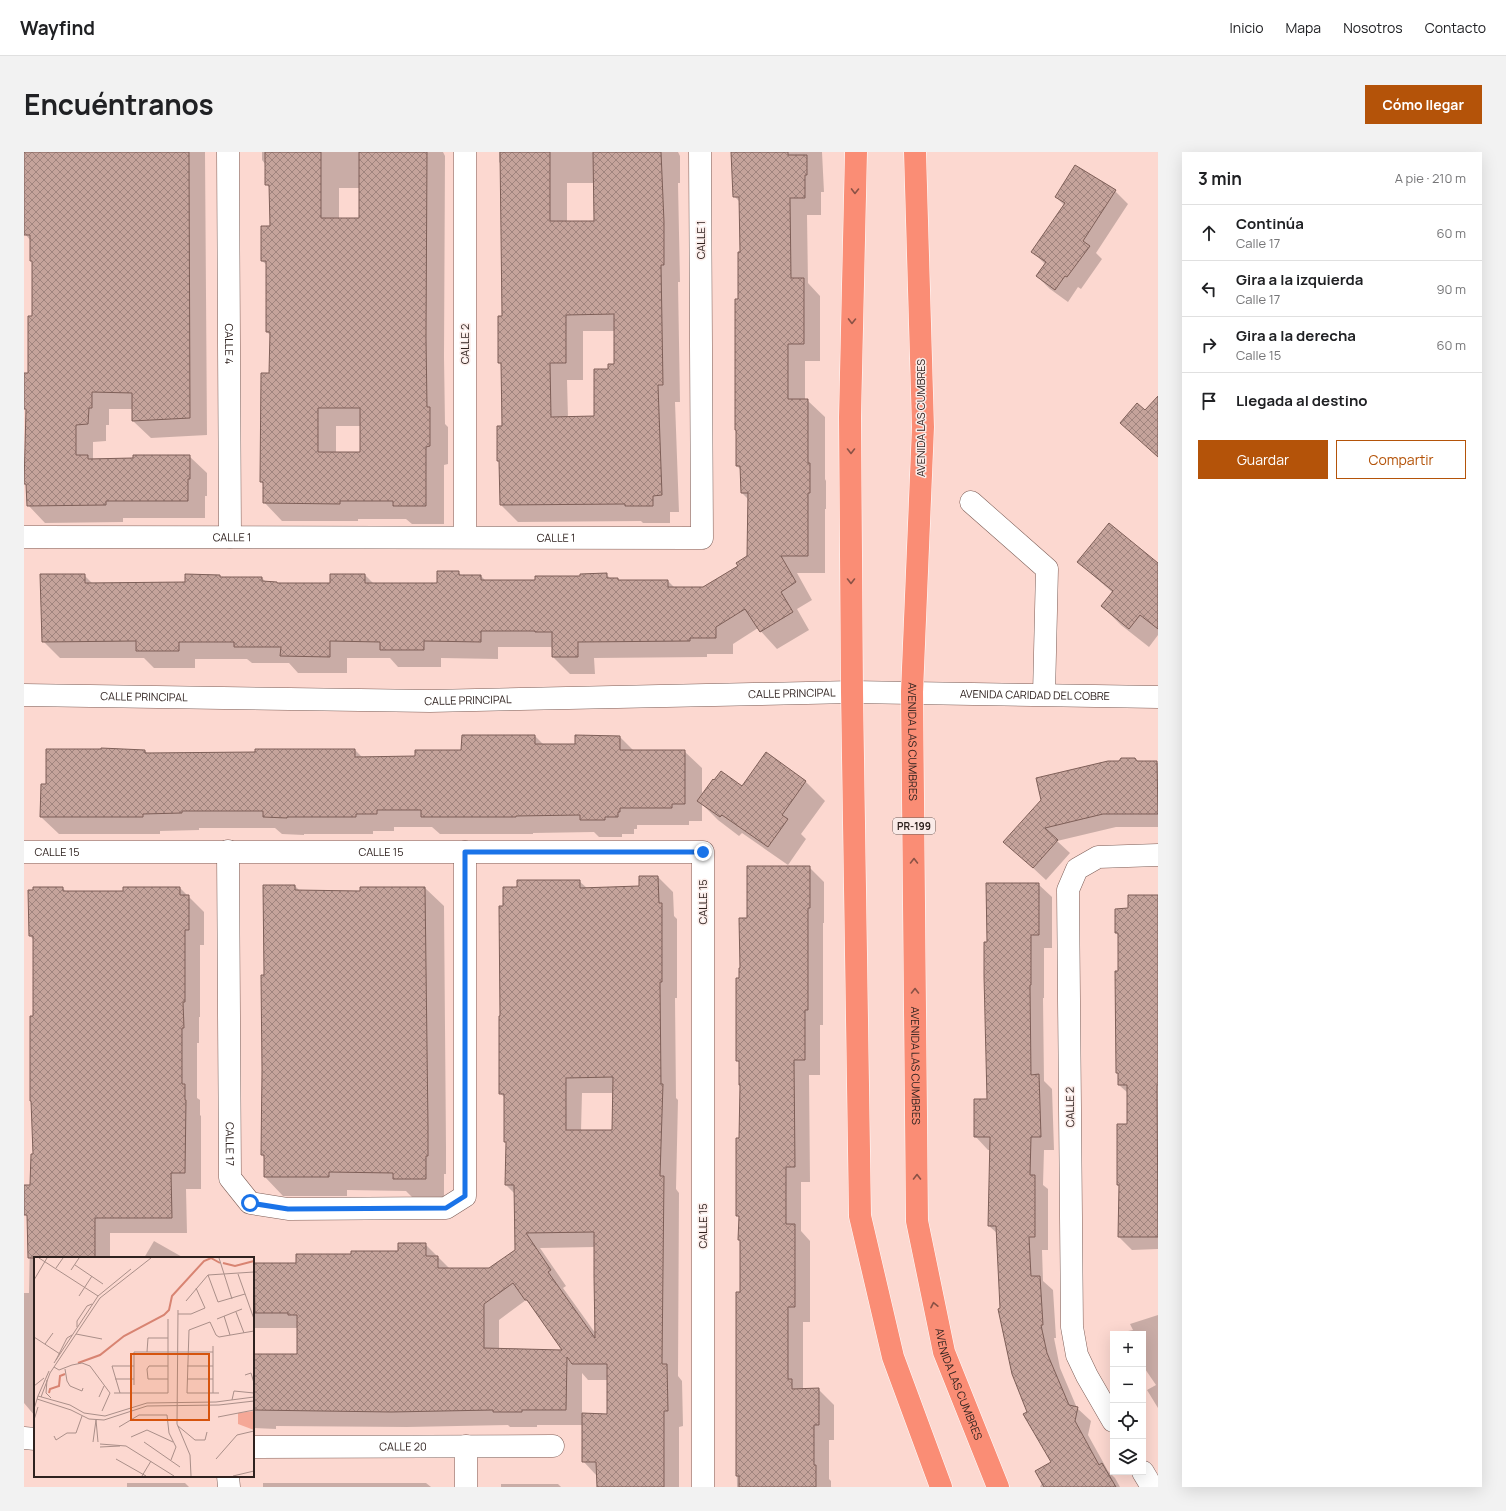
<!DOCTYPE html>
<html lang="es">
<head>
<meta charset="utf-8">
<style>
	body { margin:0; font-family:Manrope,sans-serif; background:#f2f2f2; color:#202124 }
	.controls { position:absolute; right:12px; bottom:12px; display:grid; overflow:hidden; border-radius:0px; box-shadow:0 4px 16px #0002 }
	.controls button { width:36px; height:36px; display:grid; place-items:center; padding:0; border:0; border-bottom:1px solid #e0e0e0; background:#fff; color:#202124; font:20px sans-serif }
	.stop { position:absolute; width:12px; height:12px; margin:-9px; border:3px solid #1a73e8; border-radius:50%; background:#fff }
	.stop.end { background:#1a73e8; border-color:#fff; box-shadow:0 1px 4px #0008 }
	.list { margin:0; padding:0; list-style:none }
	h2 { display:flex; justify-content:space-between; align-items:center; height:52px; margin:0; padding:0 16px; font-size:17px }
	h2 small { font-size:13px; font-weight:400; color:#757577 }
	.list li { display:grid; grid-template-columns:26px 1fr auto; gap:12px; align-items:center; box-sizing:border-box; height:56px; padding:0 16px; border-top:1px solid #e0e0e0 }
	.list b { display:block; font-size:15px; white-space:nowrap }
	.list p { margin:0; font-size:13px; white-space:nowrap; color:#757577 }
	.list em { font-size:13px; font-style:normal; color:#757577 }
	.actions { display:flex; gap:8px; padding:12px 16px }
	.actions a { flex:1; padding:9px 0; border:1px solid #b45309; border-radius:0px; text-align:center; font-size:14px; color:#b45309 }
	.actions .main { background:#b45309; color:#fff }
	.icon { flex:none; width:22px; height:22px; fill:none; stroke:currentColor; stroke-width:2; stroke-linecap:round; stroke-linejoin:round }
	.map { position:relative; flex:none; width:1134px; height:1335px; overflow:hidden; border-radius:0px }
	header { display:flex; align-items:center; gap:24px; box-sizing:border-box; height:56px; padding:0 20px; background:#fff; border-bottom:1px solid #e0e0e0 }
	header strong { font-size:19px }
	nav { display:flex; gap:22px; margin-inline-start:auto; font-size:14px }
	.intro { display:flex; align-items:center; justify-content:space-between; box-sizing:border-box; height:96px; padding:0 24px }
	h1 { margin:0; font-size:28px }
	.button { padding:10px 18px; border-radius:0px; background:#b45309; color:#fff; font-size:14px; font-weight:700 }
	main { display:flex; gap:24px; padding:0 24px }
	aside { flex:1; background:#fff; border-radius:0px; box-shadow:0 4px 16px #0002 }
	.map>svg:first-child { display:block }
</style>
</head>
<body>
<header>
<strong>Wayfind</strong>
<nav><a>Inicio</a><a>Mapa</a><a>Nosotros</a><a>Contacto</a></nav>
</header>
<div class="intro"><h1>Encuéntranos</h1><a class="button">Cómo llegar</a></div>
<main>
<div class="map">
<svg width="1134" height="1335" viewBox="0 0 1134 1335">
	<defs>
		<pattern id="building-cross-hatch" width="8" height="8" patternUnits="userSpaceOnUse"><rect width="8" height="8" fill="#c5a39b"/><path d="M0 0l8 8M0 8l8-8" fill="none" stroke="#a0847e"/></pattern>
	</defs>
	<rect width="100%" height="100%" fill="#fcd8d0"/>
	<g fill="#0003" fill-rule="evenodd">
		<polygon points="0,0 181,0 183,283 127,286 109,269 109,257 85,257 85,273 82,273 82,289 69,290 69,308 110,307 165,304 183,321 183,344 181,344 181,366 99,366 99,370 21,371 4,353 3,334 1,332 2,258 1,256 9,165 9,110 7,108 7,89 1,82"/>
		<path d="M238 0H419L421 4 420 205 421 272 424 275V312L420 313V372H388L382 367H334V369H258L240 350V332L237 330 246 222 247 184 243 180V113L238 109 247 75 246 36 242 32V13L238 8ZM315 36H336V67H315ZM312 274H337V301H312Z"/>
		<path d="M475 0H654L656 4V31H654L656 130H654L656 250H651L655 360H646V371H619L617 369 494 370 477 353 476 310 474 308 479 275 478 214 475 211 479 165 477 12 475 10ZM543 31H570L571 70H543ZM559 179H591V213L585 218 571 265 544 266 543 228H559Z"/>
		<polygon points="708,0 798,0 800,40 797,40 797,63 783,63 784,131 796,144 796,209 781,209 781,248 783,248 801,265 801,327 802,329 802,357 801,357 801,421 773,421 788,448 773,457 785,478 753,497 734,476 709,492 709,502 683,502 683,505 570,506 571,522 546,522 529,505 529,497 527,495 474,495 474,507 417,506 417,515 374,515 366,506 323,506 323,521 274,521 265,511 228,511 223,507 171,507 171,516 130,516 120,506 36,506 19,489 60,423 69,432 162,431 162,423 196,424 198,426 238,426 243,431 254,432 307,432 307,423 341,423 350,432 414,432 434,420 438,424 457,424 462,429 512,429 582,422 587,427 594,427 596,429 644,429 651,436 679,436 715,415 724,405 725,348 718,341 717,318 713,314 715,148 717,102 717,51 710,44"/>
		<polygon points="1091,39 1104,52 1072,101 1078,107 1057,137 1054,135 1044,150 1026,137 1013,124 1021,112 1009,100 1041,54 1032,45"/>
		<polygon points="1134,246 1134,305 1097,271 1121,260"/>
		<polygon points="1054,410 1134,412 1134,483 1125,495 1097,473 1078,454 1089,441"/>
		<polygon points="478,584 511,584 520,593 552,593 596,585 610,599 660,599 678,616 678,645 718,636 742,602 782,630 801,649 777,682 782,687 764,713 718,681 715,684 694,668 678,652 678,669 665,669 665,673 613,673 613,677 610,677 610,682 598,682 598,685 575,685 570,680 509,681 509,682 416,682 408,675 370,675 370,679 349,679 349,682 280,682 280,683 258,682 251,676 175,676 175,678 136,679 136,682 35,682 17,665 23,633 78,597 121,599 125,602 232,601 232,598 331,598 339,606 392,605 438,599"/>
		<polygon points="1114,610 1132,610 1134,611 1134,675 1092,675 1033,689 1046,701 1022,728 981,690"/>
		<polygon points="785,715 800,730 800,771 799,771 799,873 796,873 796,923 785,923 786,1030 777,1030 777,1079 786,1089 786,1170 779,1170 779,1237 794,1237 810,1253 810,1288 805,1288 805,1327 807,1329 807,1335 713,1335 712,1245 717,1141 716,1066 713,1063 717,934 716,911 713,908 716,827 724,767"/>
		<path d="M634 725 649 740 650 764 653 767V846H651L652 946 654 948 652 1037 655 1041 654 1224 658 1229 659 1274 655 1275V1335H574L573 1324 559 1309V1273H513V1275H486L484 1273 383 1275 252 1274V1277L229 1276V1203H274V1176H229V1178V1112H273L328 1103 375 1100 401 1092 426 1117H466L492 1099 491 1042 482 1033 483 991 481 990V946L476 941 555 729 563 736 616 735ZM558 941H589V979H557ZM571 1095 572 1182 539 1136 542 1134 516 1096ZM502 1148 509 1155 540 1199 475 1197V1168ZM558 1221 564 1228H584V1263L558 1262Z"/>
		<polygon points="1014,732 1028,745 1028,796 1020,796 1020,846 1019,846 1020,929 1028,937 1030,998 1020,998 1019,1033 1024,1037 1024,1098 1018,1098 1019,1129 1029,1138 1032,1186 1030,1186 1036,1216 1053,1256 1067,1269 1064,1283 1084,1319 1091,1326 1096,1335 1016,1335 1029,1310 1005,1260 978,1157 974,1082 965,1074 967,998 964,998 951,984 964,948 964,791"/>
		<polygon points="240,734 271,734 276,739 337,740 337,736 401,736 420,754 422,994 422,1022 420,1022 420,1045 388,1045 382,1039 323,1038 323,1044 259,1044 241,1025 241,1006 238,1003 241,824"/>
		<polygon points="39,736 42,740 100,740 156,736 180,760 180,793 176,793 176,865 175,865 175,891 173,891 173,946 176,948 176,963 177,964 177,1037 162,1037 163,1081 86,1081 86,1106 11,1106 11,1264 0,1251 0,1141 5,1141 6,1091 4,1065 1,1062 7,1034 10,1003 8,951 7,949 10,865 10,788 6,784"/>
		<polygon points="1134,744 1134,1097 1108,1098 1095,1085 1096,1035 1094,1033 1104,973 1104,941 1095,933 1095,784 1092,781 1105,757"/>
		<polygon points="130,1089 160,1106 120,1106"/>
		<polygon points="1134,1163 1134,1256 1123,1238 1132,1233 1119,1214 1119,1182 1100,1182 1099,1180 1109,1178 1106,1172"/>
		<polygon points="103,1331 161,1331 165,1335 103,1335"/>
		<polygon points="239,1331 402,1331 407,1335 239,1335"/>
		<polygon points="477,1332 534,1332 537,1335 477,1335"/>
	</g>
	<g fill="url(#building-cross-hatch)" stroke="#7e5f58" fill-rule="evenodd">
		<polygon points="0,0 165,0 166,266 108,269 108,241 68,240 68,256 65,256 64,272 52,273 52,303 64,303 64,307 109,306 109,303 166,303 166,327 164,327 164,349 82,349 82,353 3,354 2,332 0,332 2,257 0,257 0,221 4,221 4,164 8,164 8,109 6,109 6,83 0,83"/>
		<path d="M241 0H297V66H335V0H403L402 186 403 255H406V294L402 295V354H369V349H316V352L239 351V330H236L237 221H245L246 180H242V109H237V74H246L245 33H241ZM294 256H336V300H294Z"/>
		<path d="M476 0H526V69H570L569 0H637L640 70V113H637L639 233H634L638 343 629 344V354H601V352L476 353 475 309H473V274H478L477 211H474V164H478ZM590 162V212H584V217H570V264L527 265 526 211H542V163Z"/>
		<polygon points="707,0 764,0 764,3 783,3 783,23 781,23 781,46 766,46 767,126 780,126 780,192 764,192 764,247 784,247 784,311 786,311 786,341 784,341 784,404 757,404 772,430 757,440 769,460 736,480 721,457 692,475 692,486 666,486 666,489 554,490 554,505 528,505 528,480 511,480 511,479 457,479 457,490 400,489 400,498 356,498 356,490 306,489 306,505 256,504 257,495 210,495 210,490 155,490 155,499 112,499 112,489 18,490 16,422 61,422 61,431 161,430 161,422 196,423 196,425 238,425 238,429 253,430 253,431 306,431 306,422 341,422 341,431 413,431 413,419 435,419 435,423 457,423 457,428 511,428 511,424 556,424 556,422 583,421 583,426 594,426 594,428 644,428 644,435 679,435 714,414 712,411 723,404 724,341 717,341 716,314 712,314 712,278 711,278 711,147 714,147 714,100 716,100 715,45 709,45"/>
		<polygon points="1051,13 1092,38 1059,89 1066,94 1043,125 1041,124 1031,138 1012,124 1022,110 1007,100 1041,51 1031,45"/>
		<polygon points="1134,244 1134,305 1096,271 1113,251 1121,258"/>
		<polygon points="1085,371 1134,411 1134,477 1116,463 1105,477 1077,454 1089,439 1053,410"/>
		<polygon points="438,583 511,583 511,592 551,592 551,583 596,584 596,598 661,598 661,652 648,652 648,656 596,656 596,660 594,660 594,665 581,665 581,668 556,668 556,663 492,664 492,665 397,665 397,658 353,658 353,662 332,662 332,665 263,665 263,666 239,665 239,659 158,659 158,661 119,662 119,665 16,665 17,632 22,632 22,597 77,597 77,596 121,598 121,601 231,600 231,597 331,597 331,605 391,604 391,598 437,598"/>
		<polygon points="742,600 782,629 758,663 764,667 744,695 698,663 696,665 673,649 689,627 690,628 697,619 718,634"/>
		<polygon points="1097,606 1111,606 1113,609 1133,609 1134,662 1079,662 1021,676 1034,688 1009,716 979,690 1017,648 1012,626 1084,609 1095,609"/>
		<polygon points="723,714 786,714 786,756 784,756 784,858 781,858 781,908 770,908 771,1015 762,1015 762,1072 771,1072 771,1155 764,1155 764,1227 768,1227 768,1237 795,1236 795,1273 790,1273 790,1313 792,1313 792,1335 715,1335 715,1324 712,1324 712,1140 716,1140 716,1088 714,1088 715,1064 712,1064 712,986 715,986 716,933 715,933 715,909 712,909 712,826 715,826 715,816 716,816 715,766 723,766"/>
		<path d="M615 724H634L635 751H638V830H636L637 932H639L636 1024H640L638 1212H643L644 1259H640V1335H573L572 1310H558V1261L583 1262V1212H548L543 1205 542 1258H498V1260H469V1258L367 1260 229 1258V1202H273V1163H264V1161H231L230 1111H272V1102H327V1099H374V1091H402V1104H414V1116H465L491 1098 490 1033H481L482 990H480V942H475V864H476L475 754H479V735H493V728H556V736L615 734ZM589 925 588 978H542V926ZM570 1080V1124L571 1186 524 1120 527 1118 502 1081ZM489 1131 501 1148H503L538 1198 460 1196V1152Z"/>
		<polygon points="962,731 1015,731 1015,783 1007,783 1007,833 1006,833 1007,923 1015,922 1017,985 1007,985 1006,1023 1011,1023 1011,1085 1005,1085 1007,1124 1016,1124 1019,1173 1017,1173 1023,1201 1045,1253 1054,1255 1051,1269 1075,1313 1078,1311 1092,1335 1020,1335 1011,1319 1027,1310 999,1262 1003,1260 988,1222 974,1157 976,1156 972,1074 964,1074 966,985 950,985 950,947 963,947 960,824 960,790 963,790"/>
		<polygon points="239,733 271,733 271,738 336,739 336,735 401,735 404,975 404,1004 402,1004 402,1027 369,1027 369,1021 305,1020 305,1025 240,1025 240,1003 237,1003 238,918 237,823 240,823"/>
		<polygon points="9,735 39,735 39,739 99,739 99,735 156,735 156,743 165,743 165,778 161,778 161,850 159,850 160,876 158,876 158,932 161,932 161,948 162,948 161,1021 147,1021 148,1066 71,1066 71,1106 4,1106 3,1063 0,1063 0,1033 6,1033 7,1002 9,1002 7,949 6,949 6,864 9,864 9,784 5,784 4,738 9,738"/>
		<polygon points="1104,743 1134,743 1134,933 1133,933 1134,1085 1094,1085 1095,1033 1093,1033 1093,972 1103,972 1103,933 1094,933 1094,921 1092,921 1091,819 1094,819 1094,781 1091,781 1091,757 1104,756"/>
	</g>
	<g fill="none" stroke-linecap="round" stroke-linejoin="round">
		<g stroke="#7c5d56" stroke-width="23">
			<g id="minor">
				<path id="s1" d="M204 0 206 385"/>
				<polyline points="441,0 441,385"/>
				<polyline points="947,350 1023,417 1020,542"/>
				<path id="s2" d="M0 385 678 386 676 0"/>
				<path id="s3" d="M0 543 406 549 828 540 1134 545"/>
				<path id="s4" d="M204 699 206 1026 226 1051 264 1057 422 1056 441 1044V700"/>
				<path id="s5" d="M0 700H679V1335"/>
				<polyline points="1089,1269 1063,1224 1053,1203 1048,1175 1044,738 1053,717 1074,705 1134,703"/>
				<polyline points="0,1286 11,1287"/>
				<polyline points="442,1294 442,1335"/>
				<path id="s6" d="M229 1295 529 1294"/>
				<polyline points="1119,1320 1128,1335"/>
				<polyline points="204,1324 205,1335"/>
			</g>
		</g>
		<g stroke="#fff" stroke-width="23">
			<g id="highway">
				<polyline points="832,0 826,265 828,540 836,1064 869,1205 917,1335"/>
				<path id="s7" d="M891 0 899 275 888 540 893 1069 920 1200 974 1335"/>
			</g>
		</g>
		<use href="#minor" stroke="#fff" stroke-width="22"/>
		<use href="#highway" stroke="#fa8d75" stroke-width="22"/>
	</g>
	<defs><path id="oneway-chevron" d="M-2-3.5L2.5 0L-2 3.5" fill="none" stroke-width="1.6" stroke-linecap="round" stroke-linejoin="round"/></defs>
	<g stroke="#8a5246">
		<use href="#oneway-chevron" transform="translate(831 39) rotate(91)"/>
		<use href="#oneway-chevron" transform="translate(828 169) rotate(91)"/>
		<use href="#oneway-chevron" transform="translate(827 299) rotate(90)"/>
		<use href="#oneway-chevron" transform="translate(827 429) rotate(90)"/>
		<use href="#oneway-chevron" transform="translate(890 709) rotate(-90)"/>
		<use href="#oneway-chevron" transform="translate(891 839) rotate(-90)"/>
		<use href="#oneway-chevron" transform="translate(893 1025) rotate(-90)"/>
		<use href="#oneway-chevron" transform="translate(910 1153) rotate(-102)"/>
	</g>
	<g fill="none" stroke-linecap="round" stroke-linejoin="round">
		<polyline stroke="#1a73e8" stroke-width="5" points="226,1051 264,1057 422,1056 441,1044 441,700 679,700"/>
	</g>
	<g text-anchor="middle" stroke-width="3" stroke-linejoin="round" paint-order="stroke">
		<rect fill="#faebe8" stroke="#6c5e5b" stroke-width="1" x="869" y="666" width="42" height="16" rx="3"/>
		<g font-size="10" font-weight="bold" fill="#2f221f">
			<text x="890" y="678">PR-199</text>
		</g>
		<g font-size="11" fill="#2f221f" stroke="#faebe8">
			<text transform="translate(677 88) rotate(-90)" y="4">CALLE 1</text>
			<text dy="4" stroke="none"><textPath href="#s1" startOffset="192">CALLE 4</textPath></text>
			<text transform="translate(441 192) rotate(-90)" y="4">CALLE 2</text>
			<text transform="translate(897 266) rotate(-90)" y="4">AVENIDA LAS CUMBRES</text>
			<text dy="4" stroke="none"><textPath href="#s2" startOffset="208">CALLE 1</textPath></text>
			<text dy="4" stroke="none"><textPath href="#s2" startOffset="532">CALLE 1</textPath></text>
			<text dy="4" stroke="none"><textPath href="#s3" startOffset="768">CALLE PRINCIPAL</textPath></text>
			<text dy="4" stroke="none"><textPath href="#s3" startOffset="1011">AVENIDA CARIDAD DEL COBRE</textPath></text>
			<text dy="4" stroke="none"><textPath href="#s3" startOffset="120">CALLE PRINCIPAL</textPath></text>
			<text dy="4" stroke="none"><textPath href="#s3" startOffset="444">CALLE PRINCIPAL</textPath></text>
			<text dy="4" stroke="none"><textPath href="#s7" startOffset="590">AVENIDA LAS CUMBRES</textPath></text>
			<text dy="4" stroke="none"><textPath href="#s5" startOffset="33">CALLE 15</textPath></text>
			<text dy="4" stroke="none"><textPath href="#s5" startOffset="357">CALLE 15</textPath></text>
			<text transform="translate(679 750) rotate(-90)" y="4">CALLE 15</text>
			<text dy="4" stroke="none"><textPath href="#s7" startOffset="914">AVENIDA LAS CUMBRES</textPath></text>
			<text transform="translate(1046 955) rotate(-91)" y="4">CALLE 2</text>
			<text dy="4" stroke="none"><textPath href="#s4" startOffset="293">CALLE 17</textPath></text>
			<text transform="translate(679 1074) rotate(-90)" y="4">CALLE 15</text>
			<text dy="4" stroke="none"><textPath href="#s7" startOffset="1238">AVENIDA LAS CUMBRES</textPath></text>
			<text dy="4" stroke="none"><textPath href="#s6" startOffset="150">CALLE 20</textPath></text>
		</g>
	</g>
	<g transform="translate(10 1105)">
		<rect width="220" height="220" fill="#fcd8d0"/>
		<path d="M220 154V173L204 167V156Z" fill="#f5a897"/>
		<path fill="none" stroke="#d88472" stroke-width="2" d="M189 6 201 9 220 4M44 106 66 98 90 79 130 58 135 53 138 39 170 4 177 1 186 6M15 136 16 132 25 129 26 119 31 117"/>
		<path fill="none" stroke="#aa8f89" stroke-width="1" d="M5 1 64 39M185 1 198 42M41 8 69 27M22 11 29 1M37 13 45 1M204 17 220 62M174 18 184 45 211 37M0 23 13 1M45 39 58 19M152 44 174 18 220 15M144 53 143 167 156 198 157 219M202 55 210 76M144 57H157L171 51 162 31M190 59 196 78M183 62 208 52M43 70V64L53 49 58 47M42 77 68 82M0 80 26 97M11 87 19 76M179 89V136M113 95 114 81H134M22 103 33 81 38 78M20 106 64 39 97 12M153 109H179M20 110 25 113 38 108 48 106 56 109 76 136 68 154M31 112 33 124 36 129 48 134 49 131M211 118 217 116 220 126M81 122H100M134 122H114L113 112 115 109H134M153 122H179M13 123 12 136 17 141M100 128V95H179M0 129 10 121M80 136H134V62M86 136 78 109H100M185 136H153L155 73 176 65 182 78 185 80 220 74M4 139 15 114M7 140 16 116 66 41 117 1M65 140 70 129M3 142 37 153 55 162 70 163 113 149 185 148 220 144M198 143 200 134 220 136M0 152 4 139 36 148 50 156 71 159 113 146 182 145 220 140M184 160 220 153M0 163 4 150M62 163 64 185M144 169 161 183H171L173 175M85 170 105 158H133L135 176 142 190 137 203M20 179 22 183 33 176H42L48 159M97 180 113 173 139 185M59 185 62 163M110 185 146 210M66 187 92 189 140 219M66 190 86 189M82 202 112 219M182 202 203 178 220 174M108 219 117 204M199 219 220 214"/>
		<path fill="#d6540e" fill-opacity="0.15" stroke="#d6540e" stroke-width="2" d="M97 97H175V163H97Z"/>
		<rect width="220" height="220" fill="none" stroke="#2f221f" stroke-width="2"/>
	</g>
</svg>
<div class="controls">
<button>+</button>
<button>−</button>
<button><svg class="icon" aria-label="locate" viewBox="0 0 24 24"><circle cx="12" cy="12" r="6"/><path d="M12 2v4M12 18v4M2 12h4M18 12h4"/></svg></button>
<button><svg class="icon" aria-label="layers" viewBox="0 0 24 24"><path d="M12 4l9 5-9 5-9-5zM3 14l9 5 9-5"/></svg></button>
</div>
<div class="stop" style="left:226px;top:1051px"></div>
<div class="stop end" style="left:679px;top:700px"></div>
</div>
<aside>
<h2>3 min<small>A pie · 210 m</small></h2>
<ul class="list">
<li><svg class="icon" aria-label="ahead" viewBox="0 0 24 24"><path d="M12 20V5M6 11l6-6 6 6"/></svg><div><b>Continúa</b><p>Calle 17</p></div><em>60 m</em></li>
<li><svg class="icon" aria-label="left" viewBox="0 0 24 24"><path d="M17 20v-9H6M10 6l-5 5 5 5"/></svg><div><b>Gira a la izquierda</b><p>Calle 17</p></div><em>90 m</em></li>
<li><svg class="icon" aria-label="right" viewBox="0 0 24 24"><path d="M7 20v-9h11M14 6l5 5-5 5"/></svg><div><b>Gira a la derecha</b><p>Calle 15</p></div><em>60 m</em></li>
<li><svg class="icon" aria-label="arrive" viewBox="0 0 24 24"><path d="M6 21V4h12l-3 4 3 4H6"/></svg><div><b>Llegada al destino</b></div></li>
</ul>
<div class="actions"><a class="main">Guardar</a><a>Compartir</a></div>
</aside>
</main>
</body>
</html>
